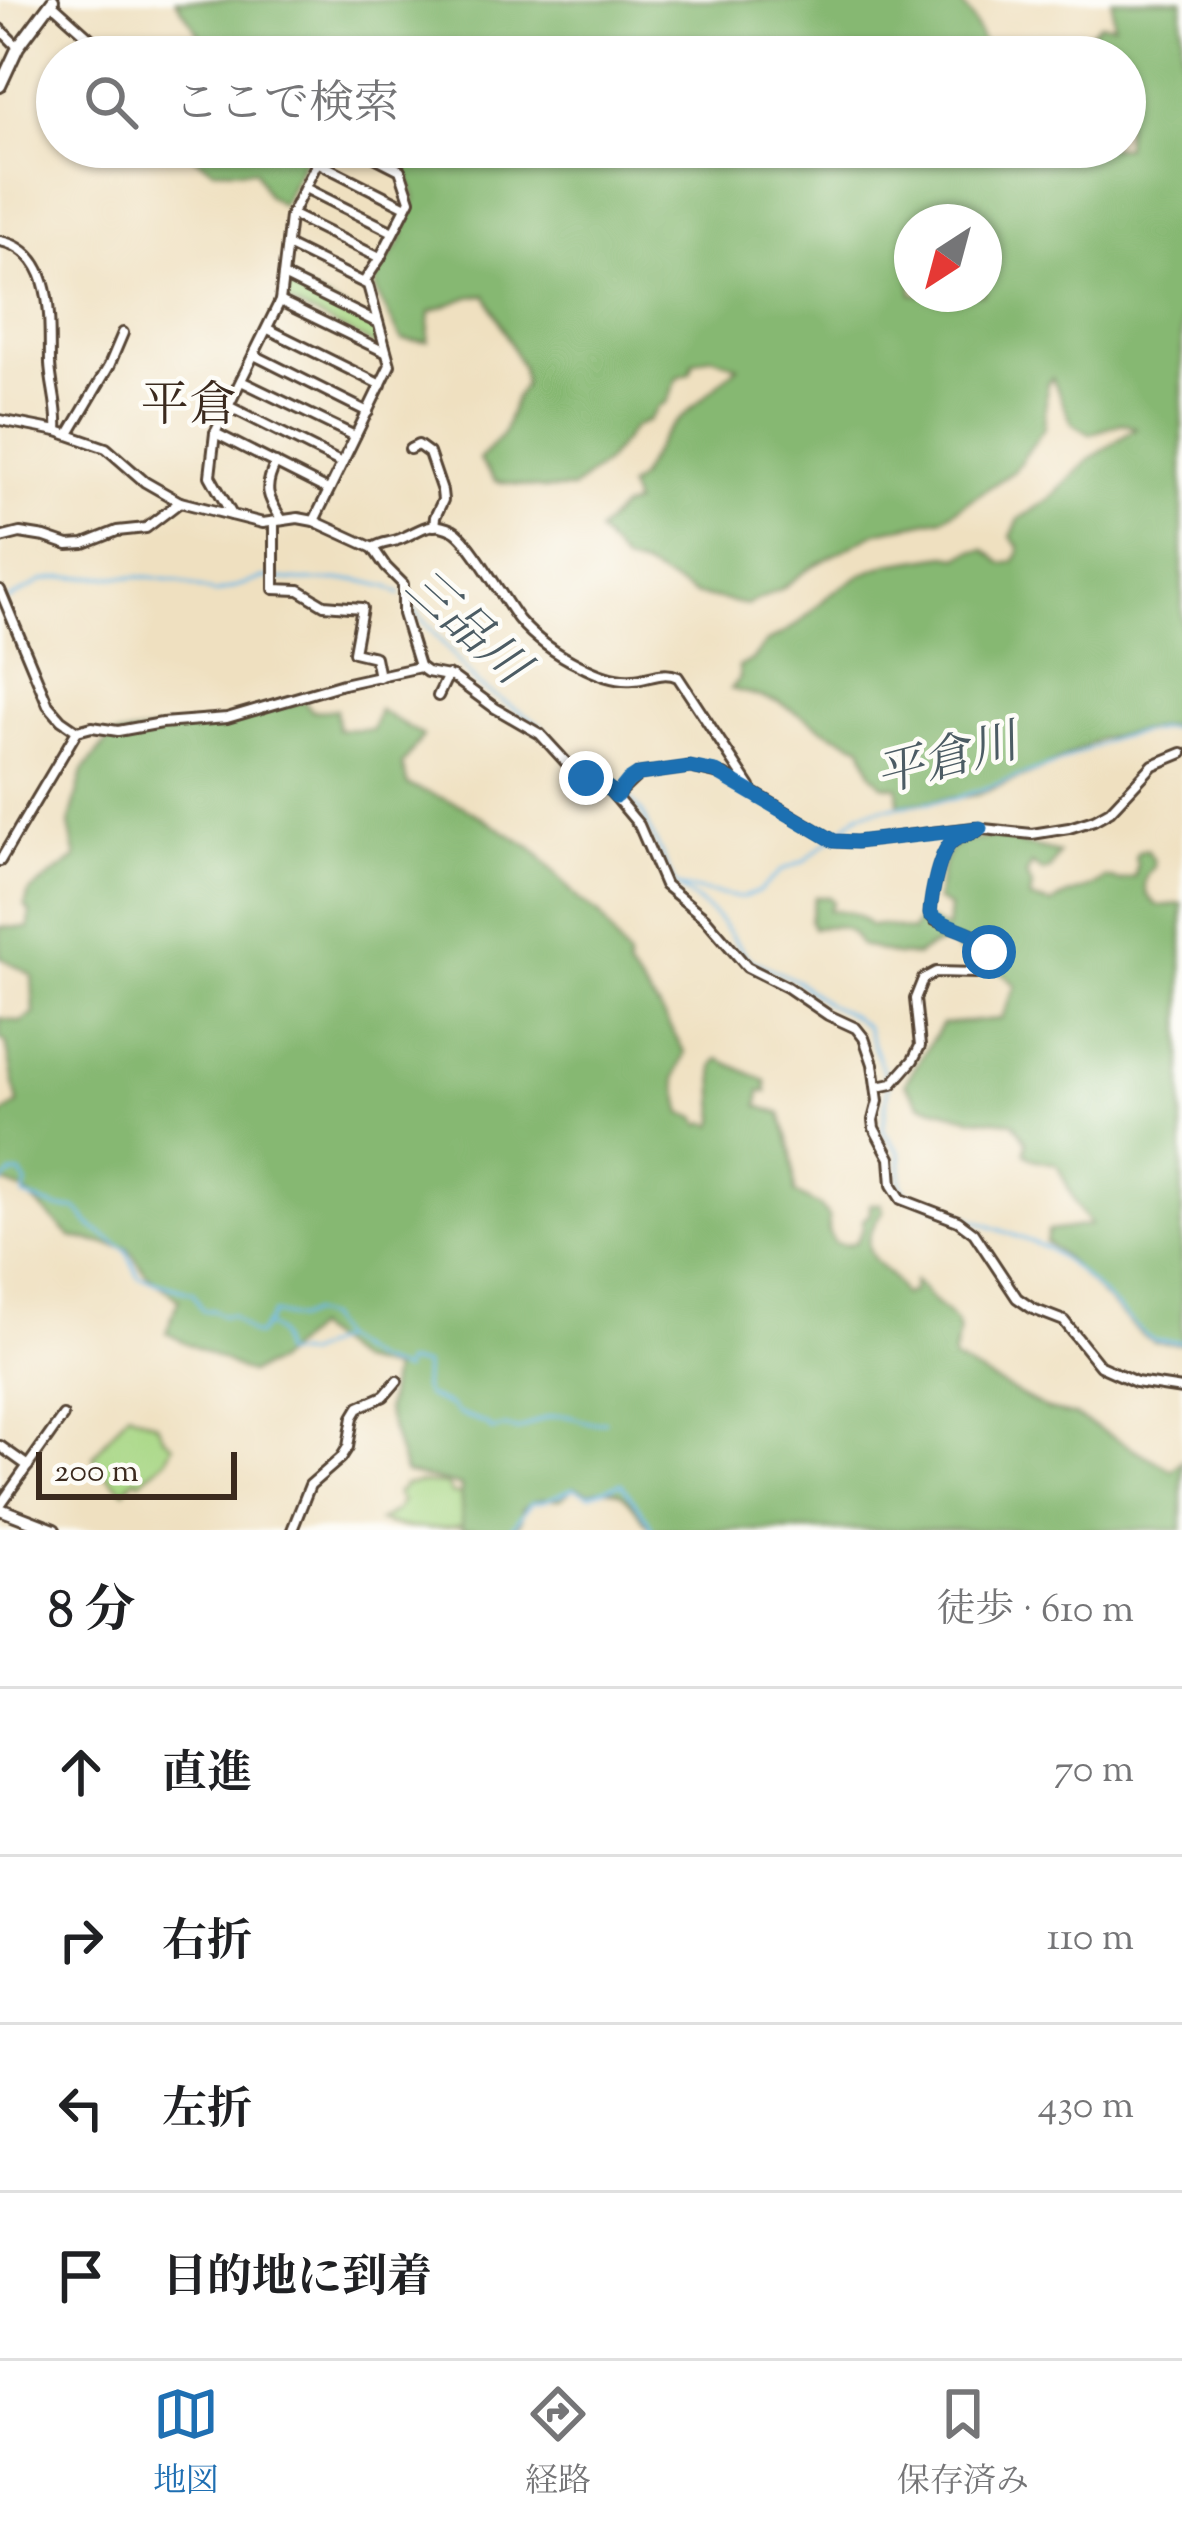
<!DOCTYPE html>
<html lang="ja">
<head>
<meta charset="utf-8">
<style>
	body { margin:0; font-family:"Sorts Mill Goudy","Noto Serif JP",serif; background:#f6f6f6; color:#202124 }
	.compass { position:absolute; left:894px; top:204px; width:108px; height:108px; border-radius:50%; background:#fff; box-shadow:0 3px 9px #0004; rotate:216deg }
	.scale { position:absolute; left:36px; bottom:30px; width:201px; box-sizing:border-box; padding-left:12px; border:6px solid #3b2a1e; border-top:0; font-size:33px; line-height:42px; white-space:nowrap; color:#3b2a1e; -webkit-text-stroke:9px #fdfcf7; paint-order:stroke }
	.stop { position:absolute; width:36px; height:36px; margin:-27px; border:9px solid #1f6fb2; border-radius:50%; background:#fff }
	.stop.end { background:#1f6fb2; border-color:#fff; box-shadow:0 3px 12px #0008 }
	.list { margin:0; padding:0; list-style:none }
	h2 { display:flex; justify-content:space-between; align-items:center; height:156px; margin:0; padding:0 48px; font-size:51px }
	h2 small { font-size:39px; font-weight:400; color:#757577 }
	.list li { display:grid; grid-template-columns:78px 1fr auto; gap:36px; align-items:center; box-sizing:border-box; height:168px; padding:0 48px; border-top:3px solid #e0e0e0 }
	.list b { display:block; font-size:45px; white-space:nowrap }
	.list em { font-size:39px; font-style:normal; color:#757577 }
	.icon { flex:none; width:66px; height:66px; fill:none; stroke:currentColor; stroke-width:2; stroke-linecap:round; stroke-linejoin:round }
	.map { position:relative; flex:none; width:1182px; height:1530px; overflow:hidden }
	.search { position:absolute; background:#fff; box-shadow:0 3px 9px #0004; left:36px; right:36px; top:36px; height:132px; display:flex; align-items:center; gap:30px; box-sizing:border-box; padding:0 42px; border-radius:66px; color:#757577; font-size:45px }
	.sheet { height:828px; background:#fff }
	nav { display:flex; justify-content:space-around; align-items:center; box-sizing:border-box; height:168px; border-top:3px solid #e0e0e0; background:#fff; font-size:33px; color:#757577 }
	nav a { display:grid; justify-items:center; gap:6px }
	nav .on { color:#1f6fb2 }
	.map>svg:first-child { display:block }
</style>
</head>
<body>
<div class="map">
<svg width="1182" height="1530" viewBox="0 0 1182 1530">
	<rect width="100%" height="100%" fill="#fdfcf7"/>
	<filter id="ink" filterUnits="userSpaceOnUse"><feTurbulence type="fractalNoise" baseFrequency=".00833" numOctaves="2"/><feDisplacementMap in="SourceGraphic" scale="24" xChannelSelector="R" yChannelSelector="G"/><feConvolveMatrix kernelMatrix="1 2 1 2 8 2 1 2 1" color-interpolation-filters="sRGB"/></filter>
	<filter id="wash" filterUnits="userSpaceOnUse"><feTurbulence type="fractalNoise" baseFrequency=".004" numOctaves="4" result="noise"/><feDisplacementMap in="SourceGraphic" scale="48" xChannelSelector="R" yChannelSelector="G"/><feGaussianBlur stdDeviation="2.7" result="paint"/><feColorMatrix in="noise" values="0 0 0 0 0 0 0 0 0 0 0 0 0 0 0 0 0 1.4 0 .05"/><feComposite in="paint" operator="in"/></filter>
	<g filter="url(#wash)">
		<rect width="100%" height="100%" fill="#efe0c0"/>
		<g fill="#a8d785" stroke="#728052" stroke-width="3">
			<polygon points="285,282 289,282 375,324 382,345 379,347 286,301"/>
			<polygon points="128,1412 157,1424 164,1438 173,1445 167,1458 140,1482 135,1478 124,1491 100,1470 93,1457"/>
			<path d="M420 1483 448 1485 451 1494H460L464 1526C439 1530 400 1530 379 1521L396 1511 402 1500 397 1497V1491L402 1490 403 1485Z"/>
		</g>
		<g fill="#86b872" stroke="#607148" stroke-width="3" fill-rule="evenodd">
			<polygon points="176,0 959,0 973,20 988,53 1005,57 256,57 243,42 204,41"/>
			<path d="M1112 0H1182V723L1099 739 1042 769 977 795 899 805 898 787 883 785 872 774 862 746 831 733 779 702 731 689 740 678 739 667 752 660 766 643 797 625 827 597 860 575 888 564 947 555 958 557 972 551 985 550 1003 564 1014 562 1019 554V546L1011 537 1019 519 1050 499 1089 460 1136 428 1122 423 1090 434 1072 423 1052 378 1047 384 1044 428 1014 471 943 518 877 532 811 567 781 589 747 605 694 594 643 567 624 562 598 532 621 508 634 504 628 487 638 479 660 440 671 427 738 366 712 356 694 362 690 373 678 377 668 401 657 408 648 421 634 427 604 464 572 489H543L496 481 479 460 503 434 515 399 524 385 522 367 486 295 469 297 430 312 428 341 402 340 376 292 375 280 401 241 415 198 401 158 384 147H1125V57H1085L1086 37 1100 24 1114 25ZM912 222H984V294H912Z"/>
			<polygon points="179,147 297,147 305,158 282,205 267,195 255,170 213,169"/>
			<path d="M303 701 312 711 336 710 338 729 372 730 379 710 423 736 402 765 408 785 463 806 533 849 580 901 599 914 628 959V969L658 1007 685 1053 675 1078 683 1114 696 1117 701 1125 706 1122 714 1126 716 1121 714 1065 719 1059 766 1081 767 1092 760 1091 758 1106 781 1114 792 1154 795 1193 821 1207 829 1218 828 1232 835 1243 845 1245 856 1242 863 1229V1220L870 1214V1204H881L883 1211C846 1260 889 1260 903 1295L912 1292 914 1281C922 1287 926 1295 934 1302 962 1326 962 1321 953 1359L1048 1410 1075 1416 1172 1470 1182 1461V1530H653C630 1509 628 1479 590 1493L574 1487 561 1499C545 1498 535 1498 522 1509L521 1521 514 1530H462L461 1486 405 1473 386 1410 392 1370 357 1362 313 1328 274 1363 249 1373 166 1333 179 1299 146 1274 128 1248 71 1237 24 1191 0 1181V1116L18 1104 6 1042 0 1039V1018L21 1022 34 1014 32 975 0 957V927L29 928 30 912 25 906 29 892 76 858 69 825 83 771 111 737 226 721Z"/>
			<path d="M986 838H998L1059 853 1050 869 1043 872 1032 864 1026 875 1032 886 1030 899 1052 904C1068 890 1093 892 1106 878L1120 881 1135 877 1137 865 1135 858 1138 852 1147 850 1154 861V867C1140 881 1143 895 1158 906L1182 904V1344L1154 1342 1142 1335 1061 1254 1046 1242 1048 1231 1090 1225 1077 1206 1057 1164 1033 1159 1025 1153 1026 1141 1013 1122 973 1118 920 1104 905 1083 942 1024 1001 1019 1016 986 1003 973 963 956 955 946 944 943 929 947 916 956 896 955 860 945C850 923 834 925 813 928L810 920 815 897H829L833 902 829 910C847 911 858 912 870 926L883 925 912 931 917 921 923 918 947 929 949 907 936 900C940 884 941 854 957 845 964 840 977 840 986 838Z"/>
		</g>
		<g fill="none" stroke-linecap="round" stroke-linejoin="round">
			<g stroke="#6cb8e5" stroke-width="3">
				<polyline points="8,600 44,580 64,577 149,577 177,581 215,593 264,578 302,581 358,580 388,587 400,594"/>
				<polyline points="407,601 479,686 539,724 573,762 611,783 627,796 643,814 675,884 717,917 748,958 797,981 827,1004 851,1015 866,1027 888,1083 883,1131 900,1153 901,1185 906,1194 1047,1248 1078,1271 1145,1335 1154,1340 1182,1342"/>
				<polyline points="680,887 740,898 758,892 782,870 805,861 859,814 883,808 954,799 1055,764 1113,738 1165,728 1182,728"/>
				<path d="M0 1185 12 1174H21L27 1184 24 1196 57 1208 77 1209 92 1227 126 1250 139 1277 193 1293 203 1311 212 1310 223 1316 231 1315 251 1334 257 1335 265 1325C280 1332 279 1340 281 1354L305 1355 339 1339 373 1361 403 1371 404 1363 424 1365 423 1389 427 1396 450 1406 459 1414 486 1424 492 1430 504 1427 518 1430C534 1423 547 1414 566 1416 584 1419 585 1426 605 1421"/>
				<polyline points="266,1324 273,1313 297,1319 310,1313 326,1318 338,1338"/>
				<polyline points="510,1530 531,1503 544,1501 574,1488 589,1495 621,1483 650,1523 652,1530"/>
			</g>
		</g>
	</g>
	<g filter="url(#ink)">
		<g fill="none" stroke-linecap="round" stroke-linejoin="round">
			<g stroke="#564536" stroke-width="14">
				<g id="minor">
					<polyline points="51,3 111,57"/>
					<polyline points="0,29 18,47"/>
					<polyline points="355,147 400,170 410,200 380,258 364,282"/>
					<polyline points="317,162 406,207"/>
					<polyline points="305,188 393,232"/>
					<polyline points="291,214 380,258"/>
					<path d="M0 241C56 252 49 321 50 364 51 386 59 409 57 431"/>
					<polyline points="287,245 368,285 390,365 314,521"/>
					<polyline points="283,276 378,323"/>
					<polyline points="280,301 385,352"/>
					<polyline points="268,329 381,385"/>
					<polyline points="254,355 368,412"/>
					<polyline points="241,381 355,436"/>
					<polyline points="228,406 342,463"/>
					<polyline points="0,420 57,431 106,448 145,482 180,502 263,523 298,518 314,521 373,548 386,567 403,584 403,614 419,666"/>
					<polyline points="215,433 328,490"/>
					<polyline points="69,434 109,366 123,333"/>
					<polyline points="410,449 418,445 429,453 442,491 443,500 435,517 434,526"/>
					<path d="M276 463C263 488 267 497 282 520"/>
					<polyline points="232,515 210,476 215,433 280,301 290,217 325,147"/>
					<polyline points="274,522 274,589 299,590 324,605 362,608 354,652 375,657 379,677"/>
					<polyline points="0,538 20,533 45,537 68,545 84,544 117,531 146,528 180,502"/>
					<path d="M373 548C382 542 390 543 400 539 421 531 427 519 452 530 469 537 504 601 519 620 534 638 558 655 579 665 594 673 615 682 633 680 650 679 662 670 678 677L750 787"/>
					<polyline points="0,590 48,705 61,720 77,731 92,727 118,731 162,723 227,718 343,684 420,667 427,672 453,677 495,708 540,734 574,771 608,788 639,825 665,885 705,918 747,967 787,987 828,1015 856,1028 864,1038 873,1064 878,1101 873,1120 874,1128 890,1158 892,1185 901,1199 958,1221 974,1233 1017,1298 1033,1309 1064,1321 1100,1366 1136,1382 1182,1389"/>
					<polyline points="438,696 448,675"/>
					<polyline points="616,796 639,774 690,767 724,775 834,841 856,842 974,828 1032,834 1069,828 1094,820 1110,811 1153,765 1182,753"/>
					<polyline points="0,861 77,731"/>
					<path d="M878 1087 892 1084 913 1060 920 1046 915 999 923 979 936 972 976 973 984 965 989 953 981 939 974 935 935 920 930 914C931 897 939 854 951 843 958 836 971 835 979 830"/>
					<polyline points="0,1446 28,1466"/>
					<polyline points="0,1505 63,1416"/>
					<polyline points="292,1530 310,1485 341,1458 348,1447 353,1417 359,1407 384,1396 397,1381"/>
				</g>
			</g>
			<g stroke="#564536" stroke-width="16">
				<polyline id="tertiary" points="0,86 18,47 53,0"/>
			</g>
			<g stroke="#564536" stroke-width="16">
				<polyline id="secondary" points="0,1509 54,1530"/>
			</g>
			<use href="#minor" stroke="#fff" stroke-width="8"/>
			<use href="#tertiary" stroke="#fff" stroke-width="10"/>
			<use href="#secondary" stroke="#fff" stroke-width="10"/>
		</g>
	</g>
	<g fill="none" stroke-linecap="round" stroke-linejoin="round" filter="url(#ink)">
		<path stroke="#1f6fb2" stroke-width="15" d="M586 778 608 788 616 796 628 781 639 774 690 767 716 772 834 841 856 842 980 828C971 836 963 834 954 840 939 850 931 896 930 914 950 932 974 926 989 952"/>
	</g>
	<g text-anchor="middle" stroke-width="9" stroke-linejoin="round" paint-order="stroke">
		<g font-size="48" fill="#3b2a1e" stroke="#fdfcf7">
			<text x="189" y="420">平倉</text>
		</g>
		<g font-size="48" font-style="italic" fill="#4c5c64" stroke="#fdfcf7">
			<text transform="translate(468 625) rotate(42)" y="17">三品川</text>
			<text transform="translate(946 757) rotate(-15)" y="17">平倉川</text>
		</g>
	</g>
</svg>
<svg class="compass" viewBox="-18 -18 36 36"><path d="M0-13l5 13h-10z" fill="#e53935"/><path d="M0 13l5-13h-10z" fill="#757577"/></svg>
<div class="scale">200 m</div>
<div class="stop" style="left:989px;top:952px"></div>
<div class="stop end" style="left:586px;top:778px"></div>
<div class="search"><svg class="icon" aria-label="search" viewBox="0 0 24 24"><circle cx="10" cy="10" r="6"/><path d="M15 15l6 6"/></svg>ここで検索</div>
</div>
<section class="sheet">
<h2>8 分<small>徒歩 · 610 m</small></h2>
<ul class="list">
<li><svg class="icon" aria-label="ahead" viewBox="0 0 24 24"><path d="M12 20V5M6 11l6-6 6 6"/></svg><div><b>直進</b></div><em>70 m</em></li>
<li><svg class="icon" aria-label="right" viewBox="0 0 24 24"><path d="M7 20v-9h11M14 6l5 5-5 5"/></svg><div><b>右折</b></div><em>110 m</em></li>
<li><svg class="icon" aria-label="left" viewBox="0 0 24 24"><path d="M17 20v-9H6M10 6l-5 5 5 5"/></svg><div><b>左折</b></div><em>430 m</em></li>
<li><svg class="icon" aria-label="arrive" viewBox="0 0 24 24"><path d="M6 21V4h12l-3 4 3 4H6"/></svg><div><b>目的地に到着</b></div></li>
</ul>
</section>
<nav>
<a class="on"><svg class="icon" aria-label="map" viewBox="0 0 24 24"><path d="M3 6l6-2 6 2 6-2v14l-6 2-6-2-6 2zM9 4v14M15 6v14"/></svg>地図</a>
<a><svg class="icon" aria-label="directions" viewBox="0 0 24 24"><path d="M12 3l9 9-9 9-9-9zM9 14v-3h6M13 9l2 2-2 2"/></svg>経路</a>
<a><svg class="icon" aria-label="saved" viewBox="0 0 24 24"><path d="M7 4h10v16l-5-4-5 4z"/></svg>保存済み</a>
</nav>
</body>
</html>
